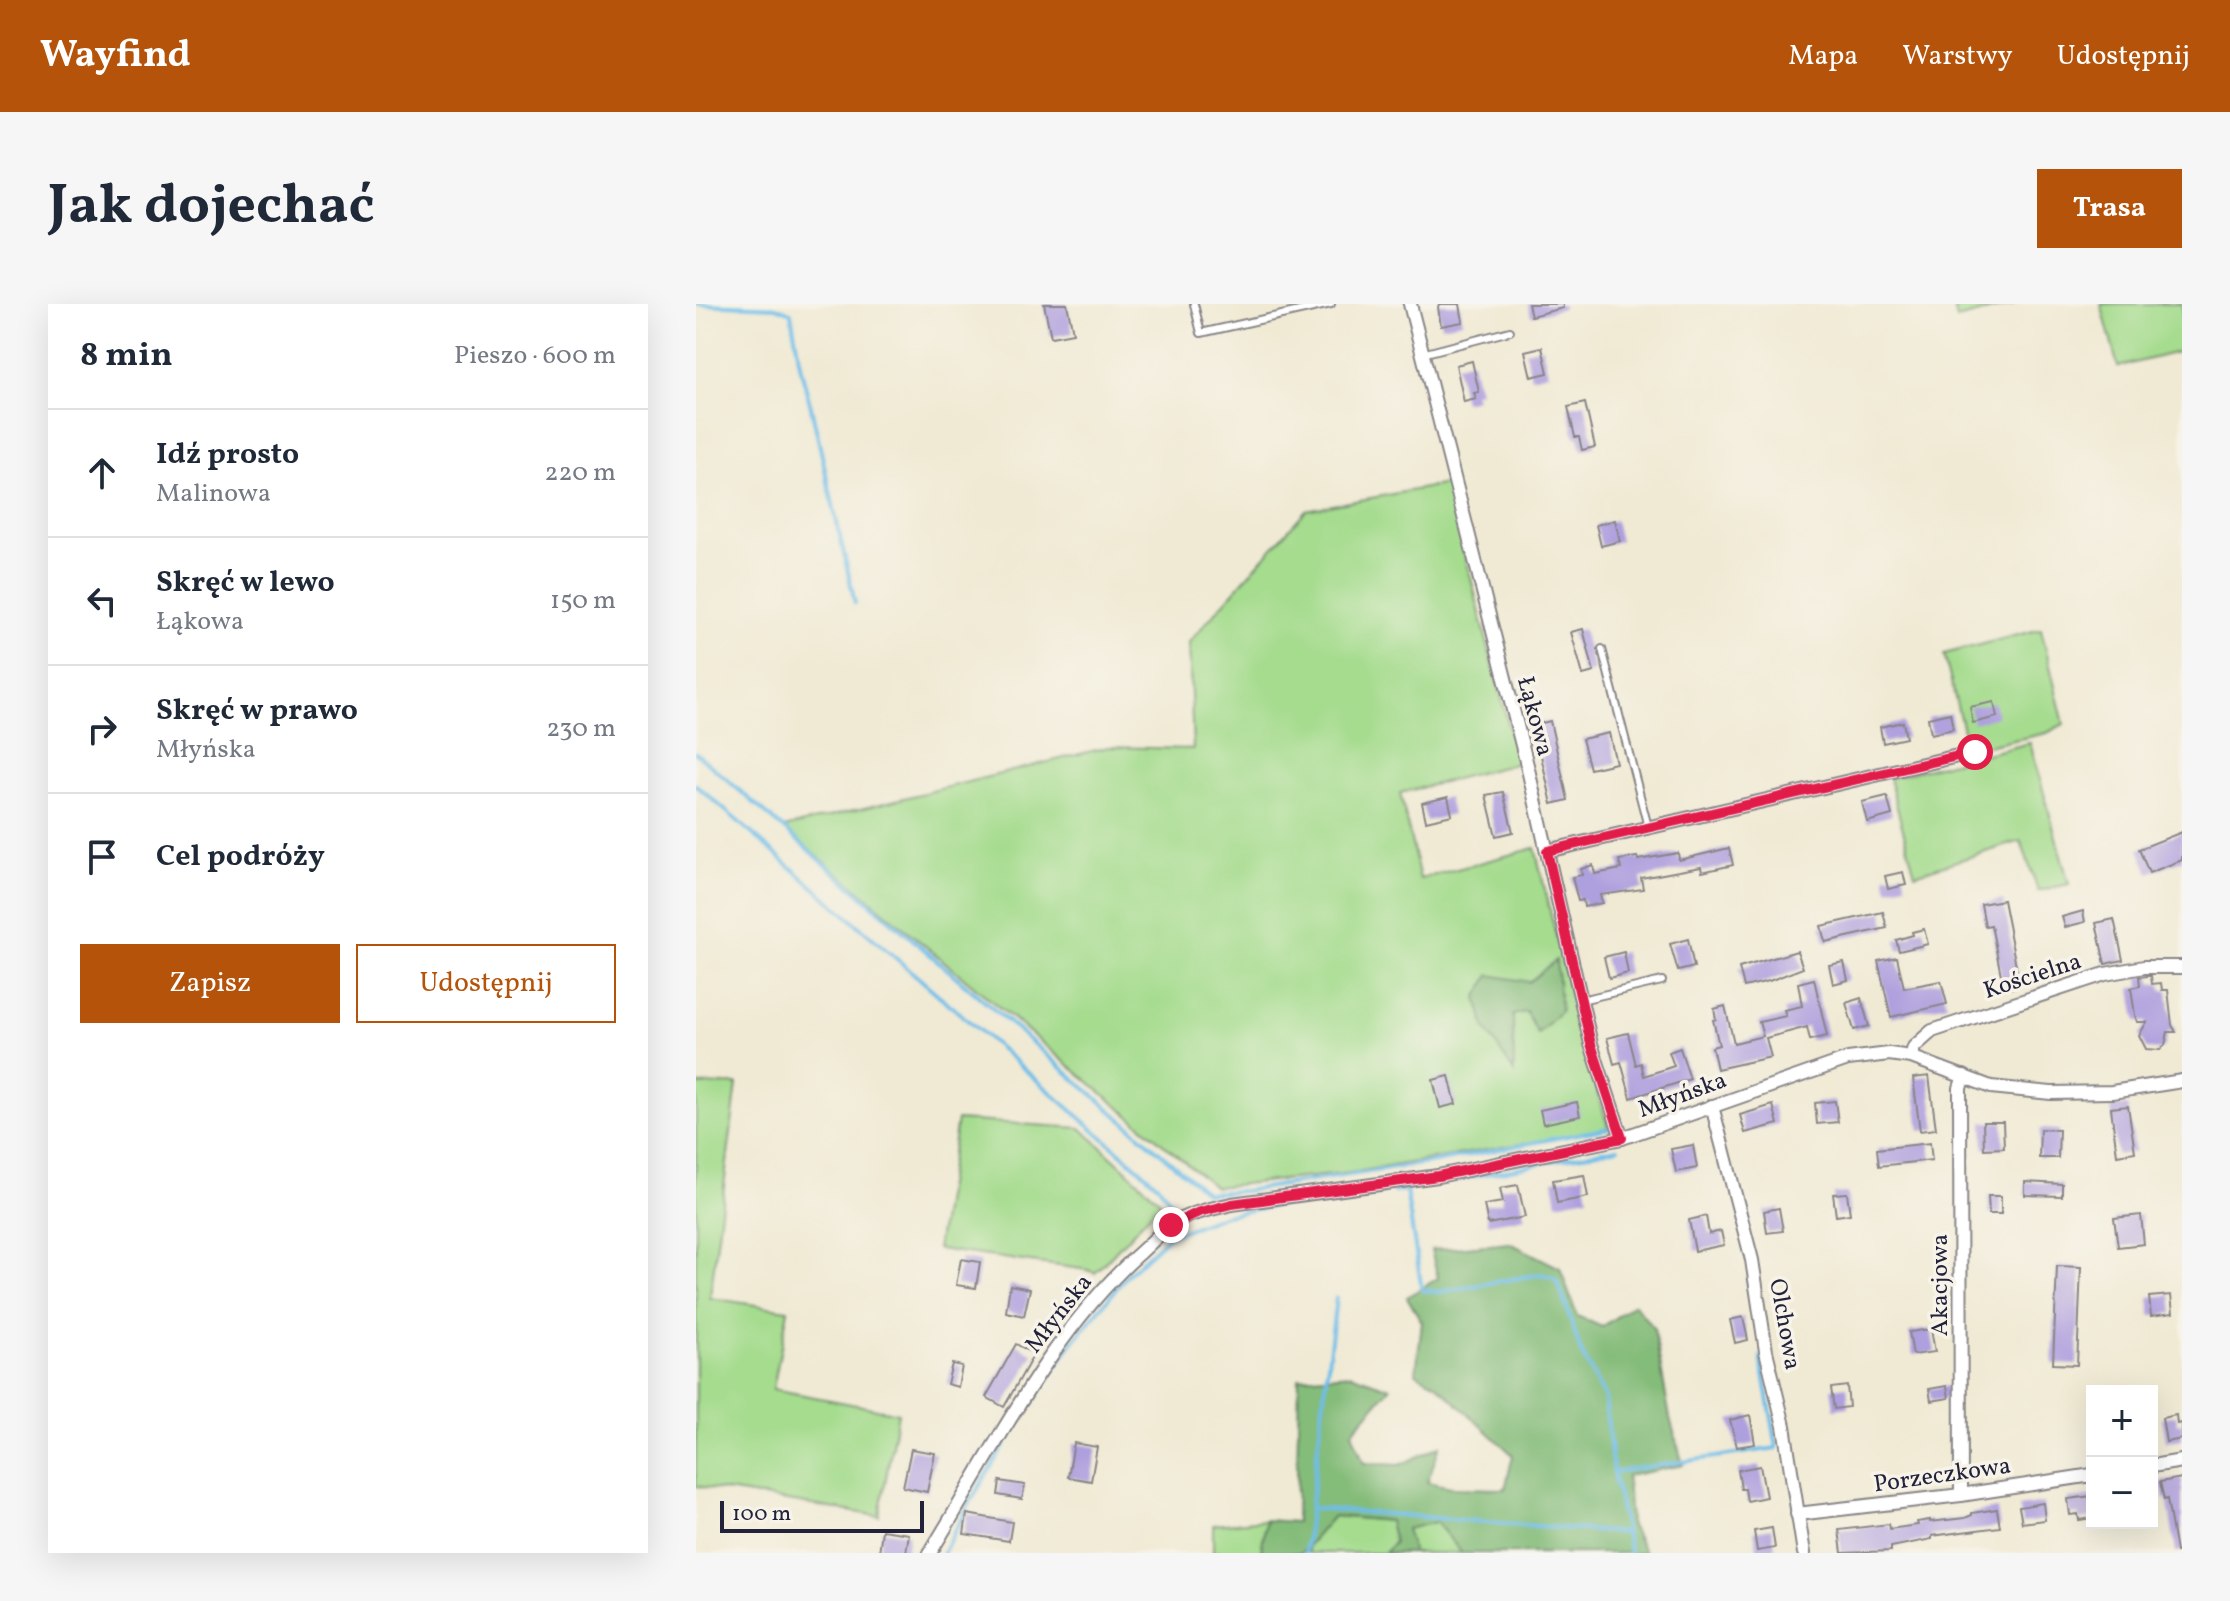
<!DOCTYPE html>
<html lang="pl">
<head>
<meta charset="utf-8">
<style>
	body { margin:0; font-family:Vollkorn,serif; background:#f6f6f7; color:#1f2937 }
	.controls { position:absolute; right:24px; bottom:24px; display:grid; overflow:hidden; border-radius:0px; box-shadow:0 8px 32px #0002 }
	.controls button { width:72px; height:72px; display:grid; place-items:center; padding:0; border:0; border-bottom:2px solid #e0e1e3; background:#fff; color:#1f2937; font:40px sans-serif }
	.scale { position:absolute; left:24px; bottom:20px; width:204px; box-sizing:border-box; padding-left:8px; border:4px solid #22223b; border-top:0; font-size:22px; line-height:28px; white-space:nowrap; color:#22223b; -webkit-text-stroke:6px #f7f3e8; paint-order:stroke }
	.stop { position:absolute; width:24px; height:24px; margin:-18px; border:6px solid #e11d48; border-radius:50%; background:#fff }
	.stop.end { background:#e11d48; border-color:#fff; box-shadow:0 2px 8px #0008 }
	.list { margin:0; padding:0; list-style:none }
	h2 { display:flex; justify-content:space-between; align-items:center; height:104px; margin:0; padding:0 32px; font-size:34px }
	h2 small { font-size:26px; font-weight:400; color:#747a83 }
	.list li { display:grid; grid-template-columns:52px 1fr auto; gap:24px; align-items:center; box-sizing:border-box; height:128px; padding:0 32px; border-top:2px solid #e0e1e3 }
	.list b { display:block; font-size:30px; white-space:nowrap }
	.list p { margin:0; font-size:26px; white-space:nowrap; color:#747a83 }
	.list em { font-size:26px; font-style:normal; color:#747a83 }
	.actions { display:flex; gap:16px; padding:24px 32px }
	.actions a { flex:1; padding:18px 0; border:2px solid #b45309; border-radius:0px; text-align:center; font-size:28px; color:#b45309 }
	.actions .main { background:#b45309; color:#fff }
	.icon { flex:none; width:44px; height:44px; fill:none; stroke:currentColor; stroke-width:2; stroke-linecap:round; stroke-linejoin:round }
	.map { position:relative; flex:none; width:1486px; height:1249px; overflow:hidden; border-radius:0px }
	header { display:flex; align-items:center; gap:48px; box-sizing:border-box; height:112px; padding:0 40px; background:#b45309; color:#fff }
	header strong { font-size:38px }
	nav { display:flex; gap:44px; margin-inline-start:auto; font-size:28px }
	.intro { display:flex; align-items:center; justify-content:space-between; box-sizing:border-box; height:192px; padding:0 48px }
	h1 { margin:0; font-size:56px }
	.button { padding:20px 36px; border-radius:0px; background:#b45309; color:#fff; font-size:28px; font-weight:700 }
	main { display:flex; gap:48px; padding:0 48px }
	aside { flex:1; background:#fff; border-radius:0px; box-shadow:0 8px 32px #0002 }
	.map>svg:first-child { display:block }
</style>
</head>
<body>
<header>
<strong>Wayfind</strong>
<nav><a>Mapa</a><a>Warstwy</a><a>Udostępnij</a></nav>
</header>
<div class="intro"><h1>Jak dojechać</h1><a class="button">Trasa</a></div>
<main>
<aside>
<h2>8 min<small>Pieszo · 600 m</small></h2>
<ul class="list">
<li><svg class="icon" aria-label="ahead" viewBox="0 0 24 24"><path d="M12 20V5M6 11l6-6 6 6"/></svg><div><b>Idź prosto</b><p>Malinowa</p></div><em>220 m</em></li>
<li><svg class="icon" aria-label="left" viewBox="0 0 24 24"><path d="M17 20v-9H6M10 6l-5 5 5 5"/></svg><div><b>Skręć w lewo</b><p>Łąkowa</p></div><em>150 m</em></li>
<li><svg class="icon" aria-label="right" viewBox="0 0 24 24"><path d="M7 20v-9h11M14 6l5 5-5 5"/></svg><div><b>Skręć w prawo</b><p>Młyńska</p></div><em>230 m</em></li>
<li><svg class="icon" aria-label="arrive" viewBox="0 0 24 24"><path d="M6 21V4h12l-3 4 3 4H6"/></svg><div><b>Cel podróży</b></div></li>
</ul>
<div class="actions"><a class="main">Zapisz</a><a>Udostępnij</a></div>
</aside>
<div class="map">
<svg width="1486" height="1249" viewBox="0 0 1486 1249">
	<rect width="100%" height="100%" fill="#f7f3e8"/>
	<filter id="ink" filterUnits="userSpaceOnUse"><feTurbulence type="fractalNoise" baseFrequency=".0125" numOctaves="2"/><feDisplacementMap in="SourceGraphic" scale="16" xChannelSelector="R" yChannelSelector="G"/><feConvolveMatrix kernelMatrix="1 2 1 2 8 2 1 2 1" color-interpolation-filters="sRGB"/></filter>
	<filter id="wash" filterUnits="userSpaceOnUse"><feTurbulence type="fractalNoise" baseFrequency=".006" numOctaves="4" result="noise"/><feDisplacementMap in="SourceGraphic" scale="32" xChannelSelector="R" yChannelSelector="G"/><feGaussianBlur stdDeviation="1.8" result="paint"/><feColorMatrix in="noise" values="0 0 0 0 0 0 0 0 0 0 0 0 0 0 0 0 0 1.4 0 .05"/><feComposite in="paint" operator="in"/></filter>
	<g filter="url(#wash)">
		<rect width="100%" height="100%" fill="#f0ead4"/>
		<g fill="#a5dc8e" stroke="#647f64" stroke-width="2">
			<polygon points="1257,0 1318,0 1261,15"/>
			<polygon points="1405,0 1486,0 1486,47 1422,63"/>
			<polygon points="751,180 822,459 704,489 724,575 839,544 887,744 913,825 654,869 519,883 88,524 412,443 497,445 493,338 610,206"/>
			<polygon points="1345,325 1368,420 1351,429 1272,446 1248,350"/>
			<polygon points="1334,439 1373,580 1342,587 1325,537 1219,570 1193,474"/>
			<polygon points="41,780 14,994 92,1006 77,1085 202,1109 183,1212 0,1182 0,781"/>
			<polygon points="261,816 385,824 465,898 399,969 392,966 241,945"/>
			<polygon points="637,1212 693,1217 698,1238 689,1249 612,1249 612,1241"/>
			<polygon points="570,1216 565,1249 517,1249 517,1221"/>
			<polygon points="740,1218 766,1249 717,1249 710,1225"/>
		</g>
		<g fill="#84bc79" stroke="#536f5a" stroke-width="2">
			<polygon points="860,656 865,707 842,730 830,708 817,711 818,768 789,724 781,694 794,671 833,678"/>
			<polygon points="814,939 864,964 881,1012 906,1023 938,1000 958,1025 974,1114 987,1161 931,1172 934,1220 949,1249 766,1249 740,1218 710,1225 717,1249 689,1249 698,1238 693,1217 637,1212 605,1249 565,1249 570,1216 600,1218 603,1074 655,1070 694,1084 656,1128 668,1159 704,1161 744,1142 731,1178 760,1184 809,1185 817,1151 741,1081 720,1069 726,1018 711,993 742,974 735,946"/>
		</g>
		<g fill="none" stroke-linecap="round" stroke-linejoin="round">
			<g stroke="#6ebee9" stroke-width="4">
				<polyline points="0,0 80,3 95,9 105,66 115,103 159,299"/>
				<polyline points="0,449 511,889 548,887 739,858 912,824"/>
				<polyline points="0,481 463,882 476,900"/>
				<polyline points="710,887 726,986 743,988 845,970 858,974 864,984 885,1048 909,1094 917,1168 934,1249"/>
				<polyline points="698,888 922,844"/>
				<polyline points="1052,975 1060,1021"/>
				<polyline points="917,1168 1081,1144 1065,1053"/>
				<polyline points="615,1204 929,1229"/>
				<polyline points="247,1249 275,1196 314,1132 373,1043 432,970 473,932 529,911 583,901 682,890"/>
				<polyline points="609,1249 640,994"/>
			</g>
		</g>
		<g id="blocks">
			<g fill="#ae9fde">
				<polygon points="348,0 371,0 377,29 355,33"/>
				<polygon points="743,0 764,0 767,18 745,22 742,3"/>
				<polygon points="832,0 867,0 867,4 835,12"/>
				<polygon points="846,43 852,69 835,73 829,47"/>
				<polygon points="776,57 783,88 778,89 780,95 768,98 760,61"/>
				<polygon points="889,99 899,143 886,146 883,133 879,133 872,103"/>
				<polygon points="919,216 924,237 905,242 900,221"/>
				<polygon points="887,325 898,368 887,371 875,328"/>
				<polygon points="1298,398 1301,413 1277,419 1274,403"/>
				<polygon points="1254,409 1257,425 1235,430 1232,414"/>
				<polygon points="854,417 872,496 856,500 838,421"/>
				<polygon points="1207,418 1210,434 1187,439 1184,423"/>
				<polygon points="913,429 920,459 894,465 886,435"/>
				<polygon points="807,488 817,528 800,532 790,491"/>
				<polygon points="1191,492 1196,511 1171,518 1166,498"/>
				<polygon points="752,493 756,511 730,517 726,499"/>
				<polygon points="1486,528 1486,556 1453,569 1443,545"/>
				<polygon points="1033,544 1037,561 1006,568 1005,563 945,574 947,585 904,591 906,599 888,603 887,596 882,597 876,573 886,571 885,565 897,561 899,570 925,565 923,556 941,553 942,556 982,549 983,556"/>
				<polygon points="1207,568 1210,581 1192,585 1189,572"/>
				<polygon points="1307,596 1324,682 1308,686 1295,621 1289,622 1285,600"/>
				<polygon points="1387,607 1389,618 1369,623 1366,613"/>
				<polygon points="1187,608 1191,624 1129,638 1125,622"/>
				<polygon points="1418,615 1427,656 1409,660 1400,619"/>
				<polygon points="1228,625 1232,640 1203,647 1200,636 1217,631 1216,628"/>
				<polygon points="992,635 998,663 982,667 974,640"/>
				<polygon points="1101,647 1107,664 1073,677 1048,683 1043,664"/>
				<polygon points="928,648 932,669 913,674 908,653"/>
				<polygon points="1201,653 1208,684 1245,677 1251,700 1195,713 1182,657"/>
				<polygon points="1148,658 1152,676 1137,680 1133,661"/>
				<polygon points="1452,672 1455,672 1456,680 1465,679 1466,686 1472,686 1476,721 1480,728 1472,728 1469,741 1464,746 1450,745 1443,731 1451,718 1441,718 1439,711 1435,684 1444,682 1443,673"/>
				<polygon points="1118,675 1131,732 1114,736 1111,723 1070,734 1075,753 1021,765 1016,743 1023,741 1017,716 1020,715 1018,705 1029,702 1038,739 1067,732 1063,718 1090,712 1088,706 1106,702 1102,679"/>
				<polygon points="1165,694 1173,722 1158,726 1150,699"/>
				<polygon points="932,729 940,761 945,759 948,772 978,762 973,748 984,744 994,775 935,794 925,758 918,760 911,734"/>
				<polygon points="753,772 760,800 744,804 737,776"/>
				<polygon points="1233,772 1240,825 1224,827 1217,774"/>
				<polygon points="1139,797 1142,818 1121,820 1119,799"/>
				<polygon points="881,798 884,812 847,820 844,806"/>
				<polygon points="1077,801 1082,820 1049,829 1044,811"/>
				<polygon points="1432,802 1439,848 1421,851 1415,804"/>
				<polygon points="1287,818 1307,818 1308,844 1288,845"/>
				<polygon points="1344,825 1363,826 1362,854 1343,854"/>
				<polygon points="1234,839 1236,856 1183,862 1181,845"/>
				<polygon points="997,841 1001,864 980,868 975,845"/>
				<polygon points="888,871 892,893 861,899 857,876"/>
				<polygon points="1329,878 1366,880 1366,892 1329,891"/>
				<polygon points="822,881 829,913 792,920 788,901 807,898 804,884"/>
				<polygon points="1151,889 1154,910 1140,912 1137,890"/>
				<polygon points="1292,892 1305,892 1305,910 1293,910"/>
				<polygon points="1083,904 1087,927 1071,929 1068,907"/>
				<polygon points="1445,911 1448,940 1422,943 1418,914"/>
				<polygon points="1010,912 1013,930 1025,927 1028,941 999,947 993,916"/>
				<polygon points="265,955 284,958 280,984 260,981"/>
				<polygon points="1361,962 1385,963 1381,1061 1357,1060"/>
				<polygon points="314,981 334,985 328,1012 310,1008"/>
				<polygon points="1475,991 1477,1009 1455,1012 1453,993"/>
				<polygon points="1047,1013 1052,1036 1039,1039 1034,1016"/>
				<polygon points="1235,1025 1239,1048 1217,1051 1213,1028"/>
				<polygon points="320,1040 338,1050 308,1103 290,1093"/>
				<polygon points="256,1060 266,1062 262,1083 251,1080"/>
				<polygon points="1151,1082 1153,1103 1138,1105 1135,1084"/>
				<polygon points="1251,1082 1253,1094 1235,1097 1233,1085"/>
				<polygon points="1054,1111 1059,1140 1041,1143 1034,1116"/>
				<polygon points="1480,1111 1481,1120 1486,1119 1486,1135 1470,1138 1466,1114"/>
				<polygon points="378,1139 401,1143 395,1177 372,1173"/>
				<polygon points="215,1145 239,1149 231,1188 207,1183"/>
				<polygon points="1064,1162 1070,1193 1051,1197 1049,1185 1045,1185 1042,1166"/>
				<polygon points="1486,1174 1486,1247 1480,1248 1471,1195 1468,1196 1464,1178"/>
				<polygon points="304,1177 329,1181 326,1195 302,1191"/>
				<polygon points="1396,1192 1396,1214 1383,1216 1382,1210 1374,1211 1372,1195"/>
				<polygon points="1347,1199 1349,1216 1326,1219 1323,1203"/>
				<polygon points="1301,1205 1304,1223 1236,1232 1236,1235 1195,1243 1195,1247 1146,1249 1143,1226 1193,1220 1194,1225 1222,1221 1221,1218 1234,1216 1234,1218 1269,1214 1276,1211 1276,1209"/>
				<polygon points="271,1210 316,1218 313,1237 268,1230"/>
				<polygon points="1076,1224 1079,1244 1061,1247 1058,1227"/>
				<polygon points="186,1226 213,1230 210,1249 183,1249"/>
			</g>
		</g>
	</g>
	<g filter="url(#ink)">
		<use href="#blocks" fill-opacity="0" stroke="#898688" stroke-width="2"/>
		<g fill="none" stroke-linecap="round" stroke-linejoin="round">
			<g stroke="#898688" stroke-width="10">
				<g id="service">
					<polyline points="498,0 505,29 635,0"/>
					<polyline points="726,50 814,27"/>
					<polyline points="906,345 952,523"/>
					<polyline points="885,696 966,677"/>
				</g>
			</g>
			<g stroke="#898688" stroke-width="16">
				<g id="minor">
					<polyline points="714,0 832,465 895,740 926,834"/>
					<polyline points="851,547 1279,448"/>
					<polyline points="1215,753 1218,743 1236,727 1409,670 1448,663 1486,663"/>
					<polyline points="1016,802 1056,956 1070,1047 1088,1122 1108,1249"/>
					<polyline points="1456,1162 1486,1157"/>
					<polyline points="1265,1191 1264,784 1268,772"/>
					<polyline points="1101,1210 1265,1191 1396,1171"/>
					<path d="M234 1249C296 1148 357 1025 446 947 455 939 464 929 473 922 492 909 515 905 536 900L742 872 926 834 1152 755 1193 750 1215 753 1295 783 1355 789 1416 788 1486 777"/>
				</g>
			</g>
			<use href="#service" stroke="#fff" stroke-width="6"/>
			<use href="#minor" stroke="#fff" stroke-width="12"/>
		</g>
	</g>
	<g fill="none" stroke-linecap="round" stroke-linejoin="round" filter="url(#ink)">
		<polyline stroke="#e11d48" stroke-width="10" points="475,921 503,908 536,900 742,872 926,834 895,740 851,547 1279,448"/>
	</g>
	<g text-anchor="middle" stroke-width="7" stroke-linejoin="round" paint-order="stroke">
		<g font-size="24" fill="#22223b" stroke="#f7f3e8">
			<text transform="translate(840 412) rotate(75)" y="8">Łąkowa</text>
			<text transform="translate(1336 671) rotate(-18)" y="8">Kościelna</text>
			<text transform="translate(986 790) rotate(-20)" y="8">Młyńska</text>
			<text transform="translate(1243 981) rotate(-90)" y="8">Akacjowa</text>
			<text transform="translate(362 1009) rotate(-52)" y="8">Młyńska</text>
			<text transform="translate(1090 1020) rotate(80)" y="8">Olchowa</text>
			<text transform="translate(1246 1170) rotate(-8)" y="8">Porzeczkowa</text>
		</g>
	</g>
</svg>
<div class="controls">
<button>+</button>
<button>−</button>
</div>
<div class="scale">100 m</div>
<div class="stop" style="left:1279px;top:448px"></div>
<div class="stop end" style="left:475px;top:921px"></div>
</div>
</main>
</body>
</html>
